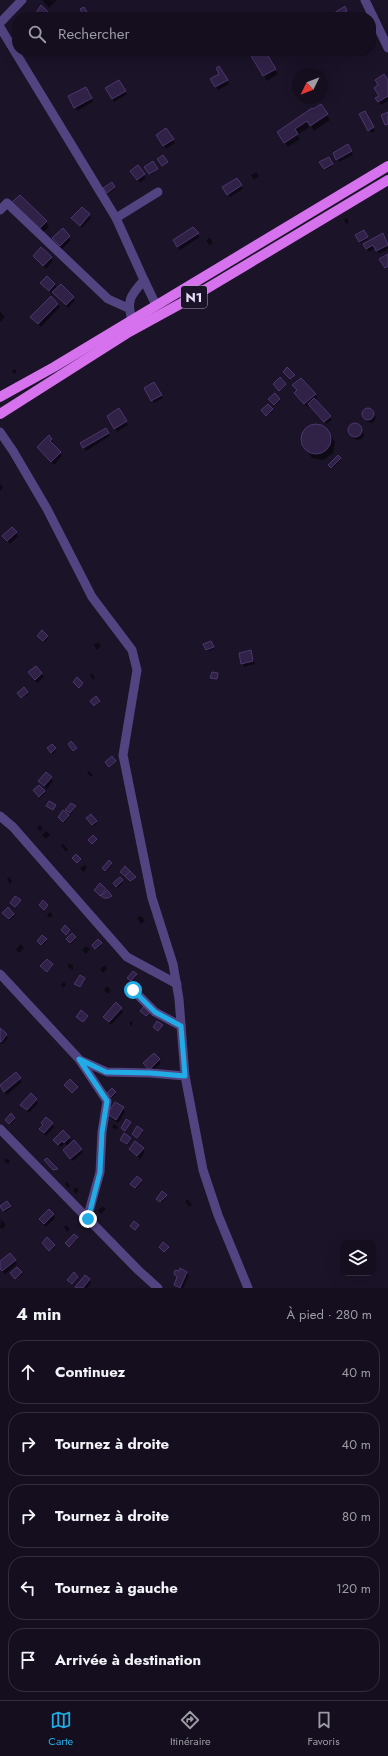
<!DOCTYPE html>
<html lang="fr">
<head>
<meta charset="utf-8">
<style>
	body { margin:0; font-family:Jost,sans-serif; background:#211c2b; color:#f1f3f6 }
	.controls { position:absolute; right:12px; bottom:12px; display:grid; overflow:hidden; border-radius:8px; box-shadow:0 4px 16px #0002 }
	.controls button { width:36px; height:36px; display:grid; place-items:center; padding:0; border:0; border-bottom:1px solid #332e3c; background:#140e1e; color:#f1f3f6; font:20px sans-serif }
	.compass { position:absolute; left:292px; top:68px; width:36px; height:36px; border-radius:50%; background:#140e1e; box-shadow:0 4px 16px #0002; rotate:227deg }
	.stop { position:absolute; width:12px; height:12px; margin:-9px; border:3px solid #21ace5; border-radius:50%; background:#fff }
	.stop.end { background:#21ace5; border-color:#fff; box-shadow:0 1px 4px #0008 }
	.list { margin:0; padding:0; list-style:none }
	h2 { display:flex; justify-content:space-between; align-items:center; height:52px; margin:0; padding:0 16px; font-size:17px }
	h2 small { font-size:13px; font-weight:400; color:#9d9ca4 }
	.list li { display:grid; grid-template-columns:26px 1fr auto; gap:12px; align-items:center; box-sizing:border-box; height:64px; margin:0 8px 8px; padding:0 8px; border:1px solid #332e3c; border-radius:16px }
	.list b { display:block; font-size:15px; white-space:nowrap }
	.list em { font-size:13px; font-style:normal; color:#9d9ca4 }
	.icon { flex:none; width:22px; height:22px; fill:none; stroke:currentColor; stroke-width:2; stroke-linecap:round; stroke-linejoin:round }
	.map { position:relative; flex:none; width:388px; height:1288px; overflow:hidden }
	.search { position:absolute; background:#140e1e; box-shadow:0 4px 16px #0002; left:12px; right:12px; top:12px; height:44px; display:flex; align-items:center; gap:10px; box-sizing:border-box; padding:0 14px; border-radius:16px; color:#9d9ca4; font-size:15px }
	.sheet { height:412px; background:#140e1e }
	nav { display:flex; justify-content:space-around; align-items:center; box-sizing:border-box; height:56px; border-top:1px solid #332e3c; background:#140e1e; font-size:11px; color:#9d9ca4 }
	nav a { display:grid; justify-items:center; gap:2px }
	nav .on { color:#21ace5 }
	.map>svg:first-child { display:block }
</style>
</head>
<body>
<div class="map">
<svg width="388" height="1288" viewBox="0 0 388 1288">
	<rect width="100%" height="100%" fill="#1b1328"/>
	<g fill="#0007">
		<polygon points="42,0 57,0 49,8"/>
		<polygon points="344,8 348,15 344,17 330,17"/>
		<polygon points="36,51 44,51 38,55"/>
		<polygon points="195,51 201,51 197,54"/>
		<polygon points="249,51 264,51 278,74 267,81"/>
		<polygon points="219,68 229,84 218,90 212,80 221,74"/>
		<polygon points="118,81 127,94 114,102 106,88"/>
		<polygon points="388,82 388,101 381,105 376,98 380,96 379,86"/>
		<polygon points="86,88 93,102 77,111 69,97"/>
		<polygon points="321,105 330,120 314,131 311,126 297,135 300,139 288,147 278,132"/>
		<polygon points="365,112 375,131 371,133 360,115"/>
		<polygon points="166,130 175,143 166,149 157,135"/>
		<polygon points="348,146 353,155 339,162 334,154"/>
		<polygon points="329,158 333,166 325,170 321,162"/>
		<polygon points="153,163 158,170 151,175 146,167"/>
		<polygon points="138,166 146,178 140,183 133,174"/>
		<polygon points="256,172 259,176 254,180 251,175"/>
		<polygon points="236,179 243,189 230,197 224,188"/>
		<polygon points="111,183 115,189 108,194 104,188"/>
		<polygon points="17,208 46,221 49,227 42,233"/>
		<polygon points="82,208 91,218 82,228 73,218"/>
		<polygon points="347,218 349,222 346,224 344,220"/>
		<polygon points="193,228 200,237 180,250 174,241"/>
		<polygon points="63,229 71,240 62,249 53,238"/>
		<polygon points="364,232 368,239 360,243 356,236"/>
		<polygon points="382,234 388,245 388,249 379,254 375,248 369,252 365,244"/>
		<polygon points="210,238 213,243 209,245 206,240"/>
		<polygon points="41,248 53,261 46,269 34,256"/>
		<polygon points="41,283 54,284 57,289 73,298 75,301 68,308 53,291 51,293"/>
		<polygon points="58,304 60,307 41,327 34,320"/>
		<polygon points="0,311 5,317 0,322"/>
		<polygon points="15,369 17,372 14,374 12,371"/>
		<polygon points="154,383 163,398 154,403 145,389"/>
		<polygon points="294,385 315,394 317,398 314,400 332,420 327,424 309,405 307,407 297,396 295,393 297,391"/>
		<polygon points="279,399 280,401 275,406 270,400"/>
		<polygon points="368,409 376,417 374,422 371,423 366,421 363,414 365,410"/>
		<polygon points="119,410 128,425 117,432 108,416"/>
		<polygon points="272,410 273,411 267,416 263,412"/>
		<polygon points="313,424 325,426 335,442 333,453 323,460 312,458 301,442 303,431"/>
		<polygon points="352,424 359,424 364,435 362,439 357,440 353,438 349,431 349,428"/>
		<polygon points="106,429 110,436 86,451 81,443"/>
		<polygon points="51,439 53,443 51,444 62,456 54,465 38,447"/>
		<polygon points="338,457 341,460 332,469 330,466"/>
		<polygon points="0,484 3,487 0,491"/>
		<polygon points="16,533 18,536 10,544 5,539"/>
		<polygon points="48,636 48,638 45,642 39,637"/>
		<polygon points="98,642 101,646 97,650 94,645"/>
		<polygon points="211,642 214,649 207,651 204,644"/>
		<polygon points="250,651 255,664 244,667 242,663"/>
		<polygon points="36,667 44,677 37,683 31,676"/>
		<polygon points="92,673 95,678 93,680 90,675"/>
		<polygon points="27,692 28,694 23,698 19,694"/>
		<polygon points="100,701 100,702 95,707 92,703"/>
		<polygon points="52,745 56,750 53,754 49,750"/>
		<polygon points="115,761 116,762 110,767 107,763"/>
		<polygon points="89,771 93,775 91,777 87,773"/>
		<polygon points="46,773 53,781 47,789 39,781"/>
		<polygon points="35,792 44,792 45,793 40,798"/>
		<polygon points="75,807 76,808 71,814 67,811"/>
		<polygon points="63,812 69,817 64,823 59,817"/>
		<polygon points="91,815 97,823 94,826 88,819"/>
		<polygon points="39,825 43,828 40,831 37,828"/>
		<polygon points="46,831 50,835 46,839 42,835"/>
		<polygon points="63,844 68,850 66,852 61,846"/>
		<polygon points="111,864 112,865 106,872 104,870 103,868"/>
		<polygon points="85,865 87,868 83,872 80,868"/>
		<polygon points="9,877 12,882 10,884 7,879"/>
		<polygon points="120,878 123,882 118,888 115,885"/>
		<polygon points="105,890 112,897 110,899 103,897 102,895 101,896 96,891"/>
		<polygon points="50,912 53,915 49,918 47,915"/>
		<polygon points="4,914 13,915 14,916 10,920"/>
		<polygon points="141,916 145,921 141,924 137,918"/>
		<polygon points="72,934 76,939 71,944 68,940"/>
		<polygon points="46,940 47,941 42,946 39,943"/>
		<polygon points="101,943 102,945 97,949 94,946"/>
		<polygon points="20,944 24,948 19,953 16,950"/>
		<polygon points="86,946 90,949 86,954 82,950"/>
		<polygon points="47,960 53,966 48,972 42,968"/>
		<polygon points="68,963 73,965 73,970 68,967"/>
		<polygon points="105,965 107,969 103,973 100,969"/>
		<polygon points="136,975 137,976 132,982 128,978"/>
		<polygon points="84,978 80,988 76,986 76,984"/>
		<polygon points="64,982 66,985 63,988 61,985"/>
		<polygon points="107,986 111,990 108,994 104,990"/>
		<polygon points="121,1008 123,1012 111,1025 104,1017"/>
		<polygon points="132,1021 133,1023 131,1026 129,1023"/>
		<polygon points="0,1029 8,1038 3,1044 0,1042"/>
		<polygon points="154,1055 161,1063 152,1072 146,1067"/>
		<polygon points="16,1073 22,1082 7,1095 0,1086"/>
		<polygon points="112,1089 116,1094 112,1098 109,1095"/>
		<polygon points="31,1095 38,1103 29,1113 22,1105"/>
		<polygon points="115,1103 123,1108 125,1112 118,1123 110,1118 108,1114"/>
		<polygon points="14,1118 15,1120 10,1125 7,1121"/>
		<polygon points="46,1118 54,1127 46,1136 40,1129"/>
		<polygon points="130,1123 126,1132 122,1128"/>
		<polygon points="114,1124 118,1127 116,1130 112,1127"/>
		<polygon points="142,1130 143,1132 138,1138 133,1134"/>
		<polygon points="63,1131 71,1141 67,1146 65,1143 61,1147 56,1143"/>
		<polygon points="125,1135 131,1140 128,1145 121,1140"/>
		<polygon points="81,1149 83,1152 73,1161 66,1154"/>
		<polygon points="130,1149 143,1149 145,1152 140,1159"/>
		<polygon points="6,1158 10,1161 8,1164 4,1161"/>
		<polygon points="137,1177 142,1182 136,1189 132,1185"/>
		<polygon points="67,1182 70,1186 68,1188 65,1184"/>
		<polygon points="76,1187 79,1191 76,1194 73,1190"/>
		<polygon points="166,1196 166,1197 162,1203 158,1200"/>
		<polygon points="187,1199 192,1204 190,1207 185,1202"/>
		<polygon points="7,1202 11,1208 5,1212 1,1207"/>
		<polygon points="103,1206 106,1209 101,1214 98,1210"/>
		<polygon points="53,1214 55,1218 46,1227 40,1219"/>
		<polygon points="1,1219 6,1225 2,1229 0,1227"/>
		<polygon points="66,1225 70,1229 67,1232 64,1227"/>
		<polygon points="77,1238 78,1239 70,1247 67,1245"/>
		<polygon points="47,1239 55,1247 50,1251 44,1244"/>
		<polygon points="15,1260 17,1264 5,1274 0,1268 0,1263"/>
		<polygon points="17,1268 22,1274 16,1279 12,1275"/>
		<polygon points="181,1269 187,1273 189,1276 183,1288 177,1288 175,1284 177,1278 175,1274 179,1272"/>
		<polygon points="77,1277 78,1279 73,1284 69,1281"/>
		<polygon points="89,1280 91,1283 87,1288 77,1288"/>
	</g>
	<g fill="#302247" stroke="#4d3670">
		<polygon points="41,5 48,12 45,17 41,17 36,13"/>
		<polygon points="345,6 347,11 343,13 345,17 328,17"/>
		<polygon points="84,7 90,17 76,17 82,13 80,9"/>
		<polygon points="248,51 265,51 276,69 263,76"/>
		<polygon points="219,66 228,80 215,87 210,79 219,74 216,68"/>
		<polygon points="384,74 388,80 388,96 378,102 375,98 379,96 374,88 378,85 375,80"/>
		<polygon points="119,80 126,91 112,99 105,88"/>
		<polygon points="86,87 92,98 74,108 68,96"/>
		<polygon points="321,104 328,114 310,126 307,121 295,129 298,134 284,143 277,132 312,108 313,109"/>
		<polygon points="365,111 374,127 368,131 359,114"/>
		<polygon points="388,112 388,124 385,125 381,115"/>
		<polygon points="166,128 174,139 163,146 156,135"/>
		<polygon points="348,144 352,151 336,160 333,153"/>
		<polygon points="163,155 168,162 162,166 157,159"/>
		<polygon points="329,157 333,164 324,169 319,162"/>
		<polygon points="153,161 158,169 149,174 144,167"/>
		<polygon points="138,165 145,174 137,180 130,171"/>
		<polygon points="237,178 242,185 227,195 222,187"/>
		<polygon points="112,182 115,187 107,193 103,188"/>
		<polygon points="20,195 47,221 39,229 12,202"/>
		<polygon points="82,207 90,214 80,226 71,218"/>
		<polygon points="193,227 199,233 177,247 173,240"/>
		<polygon points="63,228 70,236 60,246 52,238"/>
		<polygon points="364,230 368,237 359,242 355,235"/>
		<polygon points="383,233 388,245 376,251 373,245 366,249 363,244"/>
		<polygon points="41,247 52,257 43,266 33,256"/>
		<polygon points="388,254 388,266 385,268 379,259"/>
		<polygon points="47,276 55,284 49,291 40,283"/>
		<polygon points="61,284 74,297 66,305 52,292"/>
		<polygon points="51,296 58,304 38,324 30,317"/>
		<polygon points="287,367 295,375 290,379 283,372"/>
		<polygon points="280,377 286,384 279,391 273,384"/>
		<polygon points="301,378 316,394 304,404 294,393 297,390 292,385"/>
		<polygon points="154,382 162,395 151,401 144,388"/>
		<polygon points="275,393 280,399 274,405 268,399"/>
		<polygon points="314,398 331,416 324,422 308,404"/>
		<polygon points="268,404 273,409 266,416 261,410"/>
		<polygon points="119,408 127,421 114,429 107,416"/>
		<circle cx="368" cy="414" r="6"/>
		<circle cx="355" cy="430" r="7"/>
		<circle cx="316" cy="439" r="15"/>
		<polygon points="106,428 109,433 83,448 80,443"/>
		<polygon points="49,435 52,439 50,441 61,452 51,462 37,447"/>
		<polygon points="338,455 341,458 331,468 328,465"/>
		<polygon points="12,527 17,532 7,541 2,536"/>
		<polygon points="42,630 48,636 43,641 37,636"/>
		<polygon points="211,641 214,647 206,650 203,644"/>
		<polygon points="251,650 253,661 241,664 239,653"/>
		<polygon points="36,666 42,673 35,680 28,672"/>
		<polygon points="212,672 218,673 217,679 210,678"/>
		<polygon points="77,677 83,683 79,688 73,682"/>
		<polygon points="24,687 28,692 21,698 17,693"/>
		<polygon points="96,696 100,701 94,706 90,701"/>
		<polygon points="71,741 77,748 73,751 68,744"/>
		<polygon points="52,744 56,748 51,753 47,748"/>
		<polygon points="112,756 116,761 109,767 105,762"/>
		<polygon points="46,772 52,777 44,786 38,781"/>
		<polygon points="39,785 45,791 39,797 33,790"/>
		<polygon points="49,801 56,805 53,810 46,806"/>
		<polygon points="71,803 76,806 70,813 65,810"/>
		<polygon points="63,810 69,815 63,822 58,817"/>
		<polygon points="91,814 97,821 92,825 86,818"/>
		<polygon points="93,835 97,839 92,844 88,840"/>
		<polygon points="76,854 81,859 77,863 72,858"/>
		<polygon points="109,860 112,863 105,871 102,868"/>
		<polygon points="125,866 130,871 125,876 120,872"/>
		<polygon points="130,871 136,877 130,881 125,876"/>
		<polygon points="120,877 123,880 116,887 113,883"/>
		<polygon points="100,883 106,889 100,896 94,890"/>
		<polygon points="107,890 112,896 109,898 104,898 101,896"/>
		<polygon points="15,896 21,900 15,907 10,903"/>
		<polygon points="43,900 48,905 44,910 39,905"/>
		<polygon points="8,907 14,914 9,919 2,913"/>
		<polygon points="65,925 70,930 66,935 61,930"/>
		<polygon points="72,933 76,937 70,943 66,939"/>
		<polygon points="42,935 47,939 41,945 37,941"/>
		<polygon points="98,939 102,943 95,949 92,945"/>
		<polygon points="47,959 53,964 47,972 40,966"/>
		<polygon points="133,971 137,974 131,981 127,978"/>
		<polygon points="80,975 85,978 80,987 74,984"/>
		<polygon points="116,1002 122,1008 109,1022 103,1017"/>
		<polygon points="144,1006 150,1012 146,1016 140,1011"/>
		<polygon points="81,1010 88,1016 83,1022 76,1017"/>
		<polygon points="157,1021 163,1025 158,1031 153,1027"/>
		<polygon points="0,1028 7,1034 1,1042 0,1041"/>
		<polygon points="154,1053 160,1059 149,1070 143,1063"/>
		<polygon points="16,1072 21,1078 4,1092 0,1085"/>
		<polygon points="70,1079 78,1087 72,1093 64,1085"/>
		<polygon points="112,1088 116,1092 111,1097 107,1093"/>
		<polygon points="31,1093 37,1099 27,1110 20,1105"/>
		<polygon points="115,1102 124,1107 116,1120 107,1114"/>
		<polygon points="11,1113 15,1118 9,1124 5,1120"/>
		<polygon points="46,1117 53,1123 44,1133 39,1129 43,1125 41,1123"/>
		<polygon points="126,1119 131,1122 125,1131 121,1128"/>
		<polygon points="137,1126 143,1130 137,1138 132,1134"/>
		<polygon points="63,1130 70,1137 64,1143 62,1141 58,1145 53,1140"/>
		<polygon points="124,1133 131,1138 127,1144 120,1140"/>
		<polygon points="74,1140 82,1149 70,1159 63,1150"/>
		<polygon points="135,1141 144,1148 137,1156 129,1149"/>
		<polygon points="47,1158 58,1169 53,1170 44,1160"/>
		<polygon points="137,1176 142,1180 135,1188 130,1184"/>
		<polygon points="162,1191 167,1195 160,1202 156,1199"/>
		<polygon points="7,1201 11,1206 3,1211 0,1206"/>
		<polygon points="49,1209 54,1214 44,1224 39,1219"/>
		<polygon points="134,1221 139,1225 135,1230 130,1226"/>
		<polygon points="74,1234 78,1237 69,1247 65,1243"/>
		<polygon points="47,1237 55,1245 49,1251 42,1243"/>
		<polygon points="163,1242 169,1247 164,1252 159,1247"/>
		<polygon points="10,1253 16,1260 2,1271 0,1269 0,1261"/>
		<polygon points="17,1267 22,1272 15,1279 10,1273"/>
		<polygon points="180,1268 187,1272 180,1288 174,1285 177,1277 174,1274 175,1270 179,1271"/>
		<polygon points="74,1272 78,1277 72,1284 67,1280"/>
		<polygon points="85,1275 90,1279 83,1288 76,1288 75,1287"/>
	</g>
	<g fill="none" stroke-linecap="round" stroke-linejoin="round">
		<g stroke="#524481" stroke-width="9">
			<polyline points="365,0 388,48"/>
			<polyline points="0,23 22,0"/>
			<polyline points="0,27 116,218 144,280 156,305"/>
			<polyline points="0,210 7,203 108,299 128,308"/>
			<polyline points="116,218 158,192"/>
			<path d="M132 320C126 300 131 295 144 280"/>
			<polyline points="0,432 13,451 47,509 92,597 132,650 137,670 123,755 152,898 173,964 179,999 185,1076 203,1170 218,1215 248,1288"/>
			<polyline points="0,816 13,827 127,957 177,984"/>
			<polyline points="0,974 79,1059 107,1101 102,1132 100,1172 87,1219"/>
			<polyline points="133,990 155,1012 181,1026"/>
			<polyline points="80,1060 107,1072 150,1073 185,1076"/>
			<polyline points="0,1129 138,1270 158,1288"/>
		</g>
		<g stroke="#d772ee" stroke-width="10">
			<polyline points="0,397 54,367 388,166"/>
			<polyline points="0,414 129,332 191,298 388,180"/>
		</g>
	</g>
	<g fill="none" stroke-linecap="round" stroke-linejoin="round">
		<polyline stroke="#21ace5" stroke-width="5" points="88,1219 100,1172 102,1132 107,1101 79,1059 106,1072 150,1073 185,1076 181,1026 155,1012 133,990"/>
	</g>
	<g text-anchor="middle" stroke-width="4" stroke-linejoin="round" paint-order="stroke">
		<rect fill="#1b1328" stroke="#aaa1bc" stroke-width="1" x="181" y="286" width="26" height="22" rx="3"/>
		<g font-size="13" font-weight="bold" fill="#e7defb">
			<text x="194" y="302">N1</text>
		</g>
	</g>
</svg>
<div class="controls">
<button><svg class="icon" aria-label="layers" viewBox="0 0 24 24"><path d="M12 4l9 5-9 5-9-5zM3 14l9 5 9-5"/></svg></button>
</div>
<svg class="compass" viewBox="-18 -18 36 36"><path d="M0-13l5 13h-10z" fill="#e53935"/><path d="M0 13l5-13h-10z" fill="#9d9ca4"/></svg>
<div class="stop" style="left:133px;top:990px"></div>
<div class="stop end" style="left:88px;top:1219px"></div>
<div class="search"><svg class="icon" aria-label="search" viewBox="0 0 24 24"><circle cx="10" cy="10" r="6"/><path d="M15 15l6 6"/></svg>Rechercher</div>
</div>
<section class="sheet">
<h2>4 min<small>À pied · 280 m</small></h2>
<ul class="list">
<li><svg class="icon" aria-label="ahead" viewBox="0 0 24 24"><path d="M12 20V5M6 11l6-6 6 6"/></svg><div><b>Continuez</b></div><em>40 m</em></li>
<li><svg class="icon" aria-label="right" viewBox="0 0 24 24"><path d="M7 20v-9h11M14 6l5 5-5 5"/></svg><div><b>Tournez à droite</b></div><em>40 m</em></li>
<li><svg class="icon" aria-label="right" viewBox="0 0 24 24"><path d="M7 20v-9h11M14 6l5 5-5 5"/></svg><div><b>Tournez à droite</b></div><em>80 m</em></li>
<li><svg class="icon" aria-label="left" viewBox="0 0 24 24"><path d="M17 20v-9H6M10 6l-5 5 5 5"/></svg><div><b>Tournez à gauche</b></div><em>120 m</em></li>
<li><svg class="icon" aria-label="arrive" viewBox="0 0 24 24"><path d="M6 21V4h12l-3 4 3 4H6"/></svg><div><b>Arrivée à destination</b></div></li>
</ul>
</section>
<nav>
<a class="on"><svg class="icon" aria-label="map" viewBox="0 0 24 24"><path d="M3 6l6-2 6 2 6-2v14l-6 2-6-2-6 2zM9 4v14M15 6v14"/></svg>Carte</a>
<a><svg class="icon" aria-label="directions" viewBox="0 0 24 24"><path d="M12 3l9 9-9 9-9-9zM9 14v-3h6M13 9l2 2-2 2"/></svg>Itinéraire</a>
<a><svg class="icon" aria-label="saved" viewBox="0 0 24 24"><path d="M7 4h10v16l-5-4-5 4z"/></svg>Favoris</a>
</nav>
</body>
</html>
